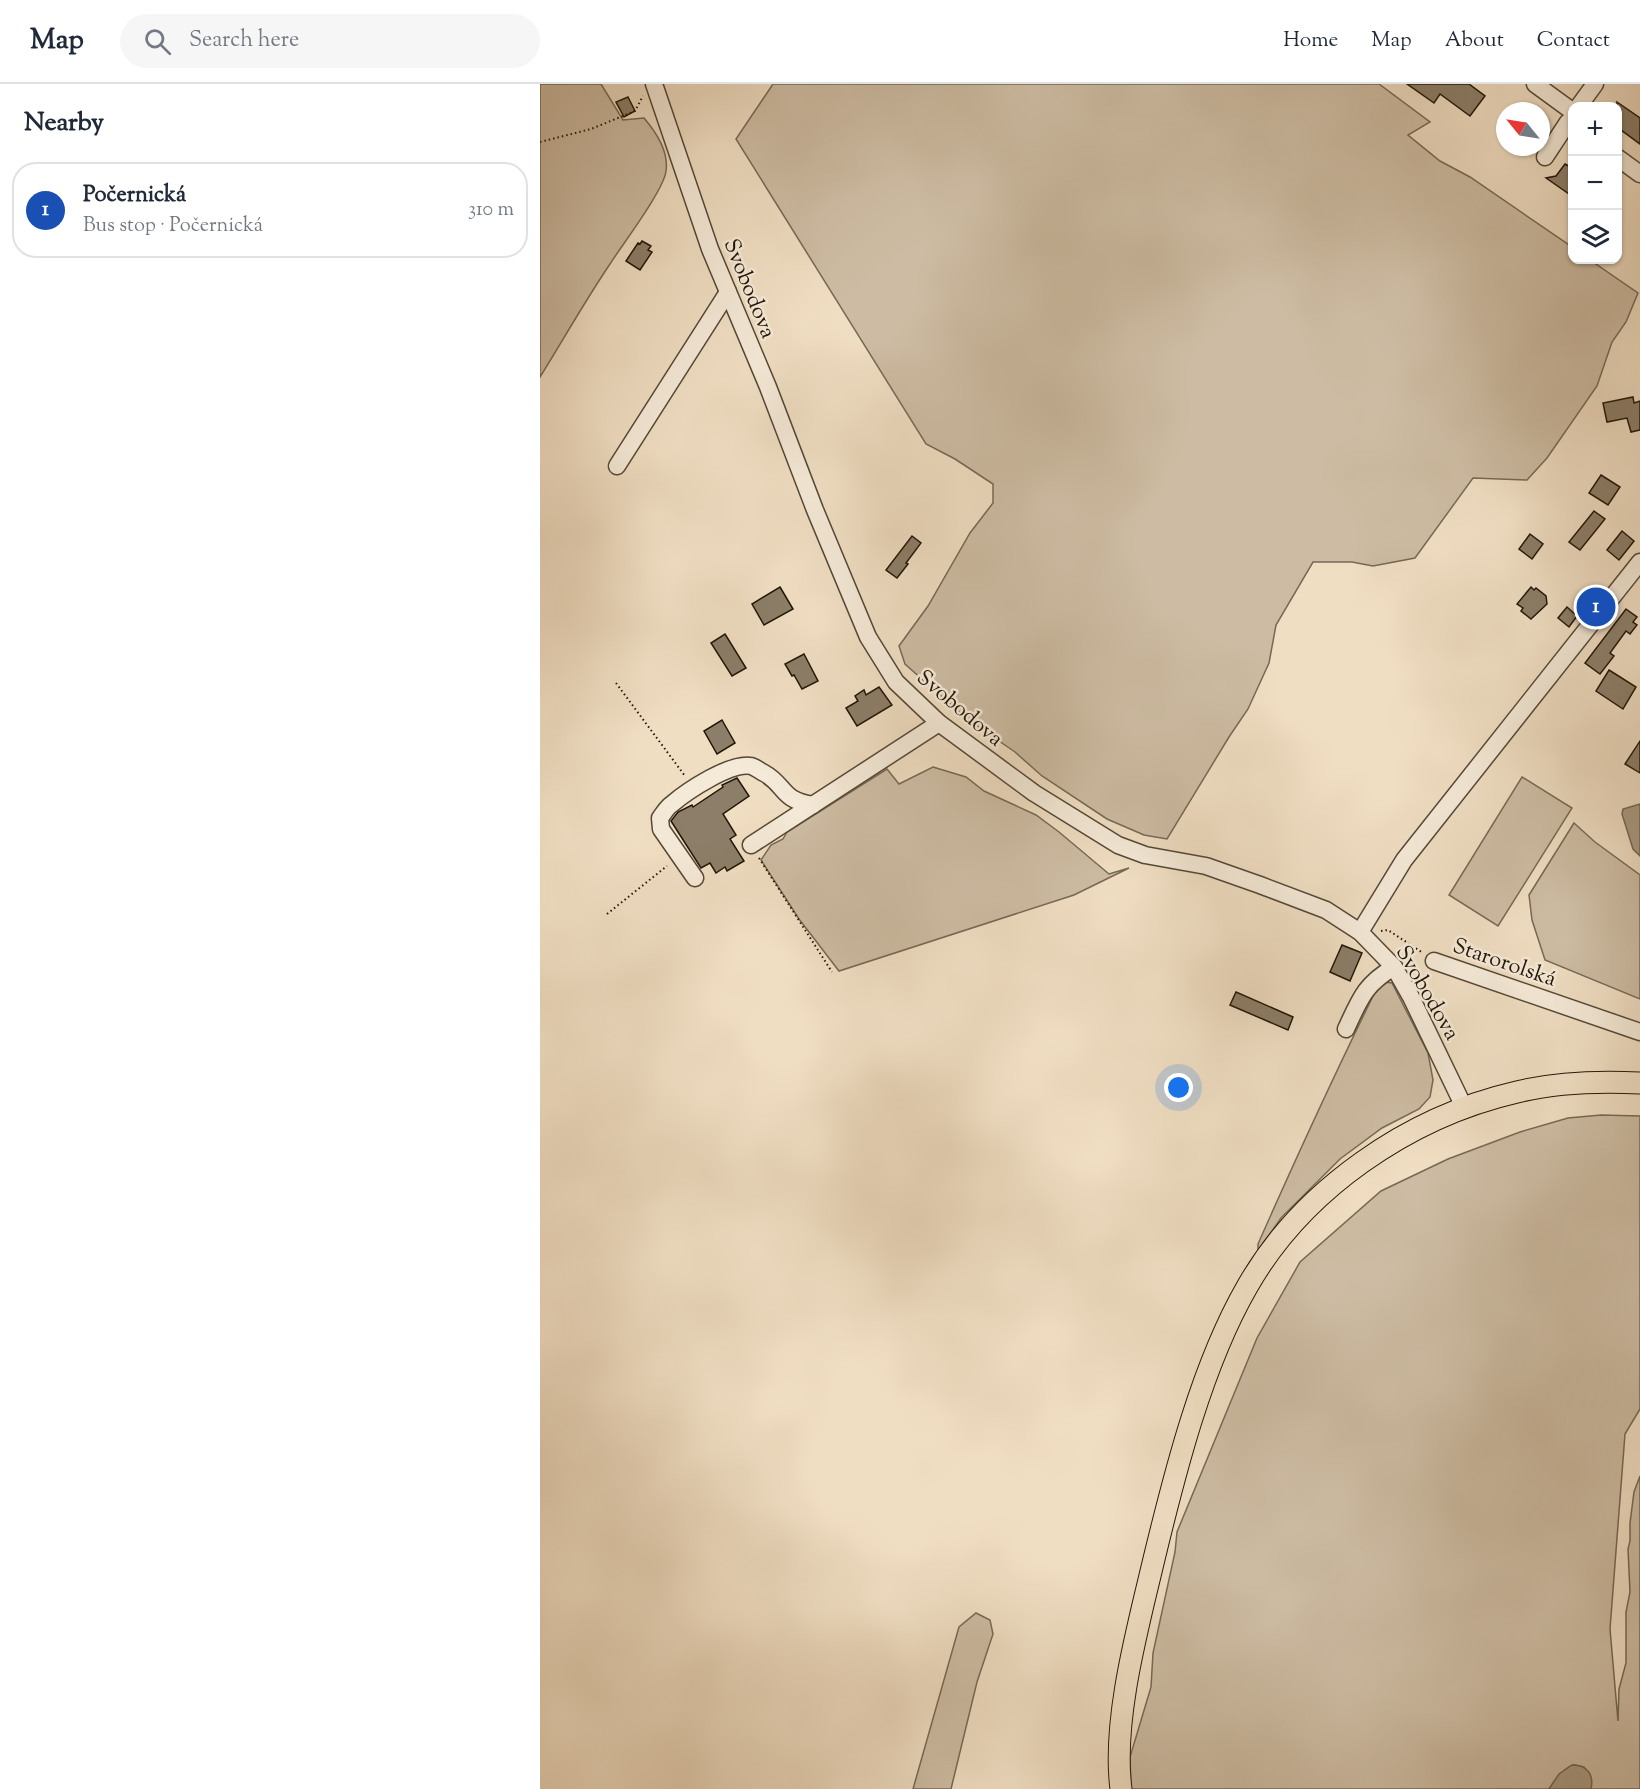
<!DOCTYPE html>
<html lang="en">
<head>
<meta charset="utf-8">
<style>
	body { margin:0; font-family:"Sorts Mill Goudy",serif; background:#f6f6f7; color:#1f2937 }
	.controls { position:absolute; right:18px; top:18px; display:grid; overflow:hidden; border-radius:12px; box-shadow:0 2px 4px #0004 }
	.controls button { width:54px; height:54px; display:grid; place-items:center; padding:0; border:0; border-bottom:2px solid #e0e1e3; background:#fff; color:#1f2937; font:30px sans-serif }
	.compass { position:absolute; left:956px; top:18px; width:54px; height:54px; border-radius:50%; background:#fff; box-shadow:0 2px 4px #0004; rotate:300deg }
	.you { position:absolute; left:639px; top:1004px; width:21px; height:21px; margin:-15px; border:4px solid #fff; border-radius:50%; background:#1a73e8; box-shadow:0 0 0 9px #1a73e833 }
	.badge { display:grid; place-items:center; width:39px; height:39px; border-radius:50%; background:#8f2418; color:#fff; font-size:20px; font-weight:700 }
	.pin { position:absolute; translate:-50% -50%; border:3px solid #fff; box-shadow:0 2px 6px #0006 }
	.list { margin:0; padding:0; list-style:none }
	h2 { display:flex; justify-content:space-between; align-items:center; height:78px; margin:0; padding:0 24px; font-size:26px }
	h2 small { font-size:20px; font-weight:400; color:#747a83 }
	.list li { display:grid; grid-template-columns:39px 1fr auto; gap:18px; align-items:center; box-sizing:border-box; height:96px; margin:0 12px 12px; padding:0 12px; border:2px solid #e0e1e3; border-radius:24px }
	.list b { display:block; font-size:22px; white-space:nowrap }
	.list p { margin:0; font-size:20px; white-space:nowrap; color:#747a83 }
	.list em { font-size:20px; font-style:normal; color:#747a83 }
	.icon { flex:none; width:33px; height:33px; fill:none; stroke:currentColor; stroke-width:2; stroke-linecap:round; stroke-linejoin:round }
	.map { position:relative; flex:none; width:1100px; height:1705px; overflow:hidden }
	header { display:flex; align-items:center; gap:36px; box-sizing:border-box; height:84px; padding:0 30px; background:#fff; border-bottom:2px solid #e0e1e3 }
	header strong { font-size:28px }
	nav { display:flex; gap:33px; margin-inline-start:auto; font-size:21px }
	.search { width:420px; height:54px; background:#f6f6f7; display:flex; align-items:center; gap:15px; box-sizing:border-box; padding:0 21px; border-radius:33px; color:#747a83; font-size:22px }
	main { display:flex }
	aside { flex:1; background:#fff }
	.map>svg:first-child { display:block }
</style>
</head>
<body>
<header>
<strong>Map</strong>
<div class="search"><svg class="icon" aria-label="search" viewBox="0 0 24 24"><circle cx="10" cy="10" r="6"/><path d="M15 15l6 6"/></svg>Search here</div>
<nav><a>Home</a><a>Map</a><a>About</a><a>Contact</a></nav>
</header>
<main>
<aside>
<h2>Nearby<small></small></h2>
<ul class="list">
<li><span class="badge" style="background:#1a4fb4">1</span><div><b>Počernická</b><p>Bus stop · Počernická</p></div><em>310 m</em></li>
</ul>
</aside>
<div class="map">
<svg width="1100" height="1705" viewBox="0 0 1100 1705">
	<rect width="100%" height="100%" fill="#f0dec3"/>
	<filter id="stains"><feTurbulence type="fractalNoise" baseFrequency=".00333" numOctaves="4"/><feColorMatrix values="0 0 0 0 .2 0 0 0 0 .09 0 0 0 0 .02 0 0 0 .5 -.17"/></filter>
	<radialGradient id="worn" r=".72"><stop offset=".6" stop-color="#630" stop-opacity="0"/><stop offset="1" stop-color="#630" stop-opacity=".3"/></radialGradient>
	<g fill="#cdbca3" stroke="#766955" stroke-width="1.5">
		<path d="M0 0H61L83 36 104 34C116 48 129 67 126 87 124 106 82 161 70 180 45 217 23 256 0 293Z"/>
		<polygon points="233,0 839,0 890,38 868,51 900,77 930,93 1032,163 1032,176 1050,176 1098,209 1086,238 1072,258 1057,302 1007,374 987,396 933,394 875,474 833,482 812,478 773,478 736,541 729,579 708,625 689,653 627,755 604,751 567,735 502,692 475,668 427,635 365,580 359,562 388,522 430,449 453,419 453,400 415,375 386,360 196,55"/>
		<polygon points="393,683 426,693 444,707 496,731 519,748 569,790 589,784 534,811 299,887 259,835 221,776 231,761 243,755 247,748 347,685 359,700"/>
		<polygon points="982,693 1032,724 958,842 909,811"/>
		<polygon points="1034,739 1055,758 1100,791 1100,915 1005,876 992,836 989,811"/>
		<path d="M845 898 852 899 888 969 893 996 890 1013 879 1025 842 1044 800 1075 741 1134 718 1167V1160C756 1074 795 989 837 904Z"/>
		<path d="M1061 1031 1100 1032V1325L1085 1350 1070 1545 1078 1637 1079 1605 1086 1579V1528L1090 1508 1088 1465 1090 1457V1439L1094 1408 1100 1392V1705H1051L1044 1683C1042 1683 1037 1681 1034 1681 1026 1682 1013 1698 1009 1705H591L590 1673 611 1603 613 1569 635 1468 637 1448 717 1254 760 1178 841 1107 908 1075 980 1048 1028 1034Z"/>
		<polygon points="436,1529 450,1536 453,1550 437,1598 411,1705 373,1705 419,1543"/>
	</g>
	<g fill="#a99a83" stroke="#726551" stroke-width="1.5">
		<polygon points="1100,720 1100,772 1093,765 1082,730 1083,725"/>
		<path d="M1032 1681C1048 1681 1054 1691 1051 1705H1009L1019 1690Z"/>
	</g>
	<g fill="#8c7e69" stroke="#201607" stroke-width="1.5">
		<polygon points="867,0 929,0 945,12 930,32 900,10 894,19"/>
		<polygon points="88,13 95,27 84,33 76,18"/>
		<polygon points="1077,18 1100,34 1100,60 1077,43"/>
		<polygon points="1025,80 1032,84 1032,112 1006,94 1016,92"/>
		<polygon points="102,157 111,162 108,166 112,168 100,186 86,177 98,159 100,160"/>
		<polygon points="1093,313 1094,319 1100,317 1100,346 1091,348 1087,334 1067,338 1063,319"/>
		<polygon points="1061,391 1080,403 1068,421 1049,409"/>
		<polygon points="1054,427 1065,435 1040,466 1029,458"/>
		<polygon points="1082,447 1094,457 1079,476 1067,466"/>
		<polygon points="990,450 1003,460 992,475 979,465"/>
		<polygon points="372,452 381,459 366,479 368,480 357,494 346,486"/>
		<polygon points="240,503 253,525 224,541 212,520"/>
		<polygon points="991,503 994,506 996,504 1006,512 1007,520 991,535 981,527 983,524 977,520"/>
		<polygon points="1027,523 1037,532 1029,543 1018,534"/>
		<polygon points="1086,525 1097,533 1093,538 1097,541 1090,550 1086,547 1070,569 1074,572 1060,590 1045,579"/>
		<polygon points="185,550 206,584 192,592 171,559"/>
		<polygon points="264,570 278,597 262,605 254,591 252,592 245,580"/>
		<polygon points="1069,586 1096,603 1083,625 1056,607"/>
		<polygon points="339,603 352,621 317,642 306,624 318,617 315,612 324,606 326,611"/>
		<polygon points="182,636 195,659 177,670 164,647"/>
		<polygon points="1100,657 1100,689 1085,680"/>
		<polygon points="197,694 209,712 183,730 196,751 190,755 204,777 187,787 185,783 176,789 170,779 161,784 131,737 138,728 152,721 153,723 183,703 182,701"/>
		<polygon points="802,861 822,869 810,897 790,888"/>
		<polygon points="696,908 753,933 748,946 690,921"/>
	</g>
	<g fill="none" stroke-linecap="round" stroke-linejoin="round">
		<g stroke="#544836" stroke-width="19">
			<g id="minor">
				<polyline points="114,0 170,165 228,303 275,426 328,553 356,598 399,639 494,709 578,761 605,771 666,782 720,801 786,826 820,848 854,883 871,913 924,1023"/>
				<polyline points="995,0 1032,27"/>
				<polyline points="1039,22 1055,0"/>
				<polyline points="1005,73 1028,38"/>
				<polyline points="1078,74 1100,90"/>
				<polyline points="77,382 188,208"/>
				<polyline points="211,761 399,639"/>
				<path d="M155 794 121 745 120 734C124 729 127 723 132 720 147 707 191 678 211 682 215 683 220 687 224 689 246 701 240 716 273 721"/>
				<polyline points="820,848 864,776 1100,478"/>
				<polyline points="894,877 1100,948"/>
				<path d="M806 945C820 915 824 901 854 883"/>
			</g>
		</g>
		<g stroke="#201607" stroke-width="23">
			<path id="major" d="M581 1705C572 1636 598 1543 614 1475 635 1388 662 1281 707 1203 762 1106 868 1033 977 1008 1017 998 1059 997 1100 999"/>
		</g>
		<g stroke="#201607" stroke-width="2" stroke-dasharray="1.5 3" stroke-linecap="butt">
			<polyline points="0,58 51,45 95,27 103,12"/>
			<polyline points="76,599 145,692"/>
			<polyline points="219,774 292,888"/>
			<polyline points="67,830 127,782"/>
			<polyline points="841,847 848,846 883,869"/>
		</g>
		<use href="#minor" stroke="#f5ead8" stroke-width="16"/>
		<use href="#major" stroke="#f0dec3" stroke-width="21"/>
	</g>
	<g text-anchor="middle" stroke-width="5" stroke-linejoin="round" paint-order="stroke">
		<g font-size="22" fill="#201607" stroke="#f5ead8">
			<text transform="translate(211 204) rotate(68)" y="8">Svobodova</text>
			<text transform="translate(421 623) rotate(40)" y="8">Svobodova</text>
			<text transform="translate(965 877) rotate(19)" y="8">Starorolská</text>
			<text transform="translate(889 908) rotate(60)" y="8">Svobodova</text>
		</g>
	</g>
	<rect width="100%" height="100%" filter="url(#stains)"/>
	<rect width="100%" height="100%" fill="url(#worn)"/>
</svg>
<div class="controls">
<button>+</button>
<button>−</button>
<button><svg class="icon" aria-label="layers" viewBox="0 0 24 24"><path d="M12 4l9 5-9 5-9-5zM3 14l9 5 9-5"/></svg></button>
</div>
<svg class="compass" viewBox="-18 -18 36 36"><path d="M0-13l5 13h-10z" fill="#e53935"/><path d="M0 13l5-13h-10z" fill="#747a83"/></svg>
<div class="you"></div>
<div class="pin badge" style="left:1056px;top:523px;background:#1a4fb4">1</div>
</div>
</main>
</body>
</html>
